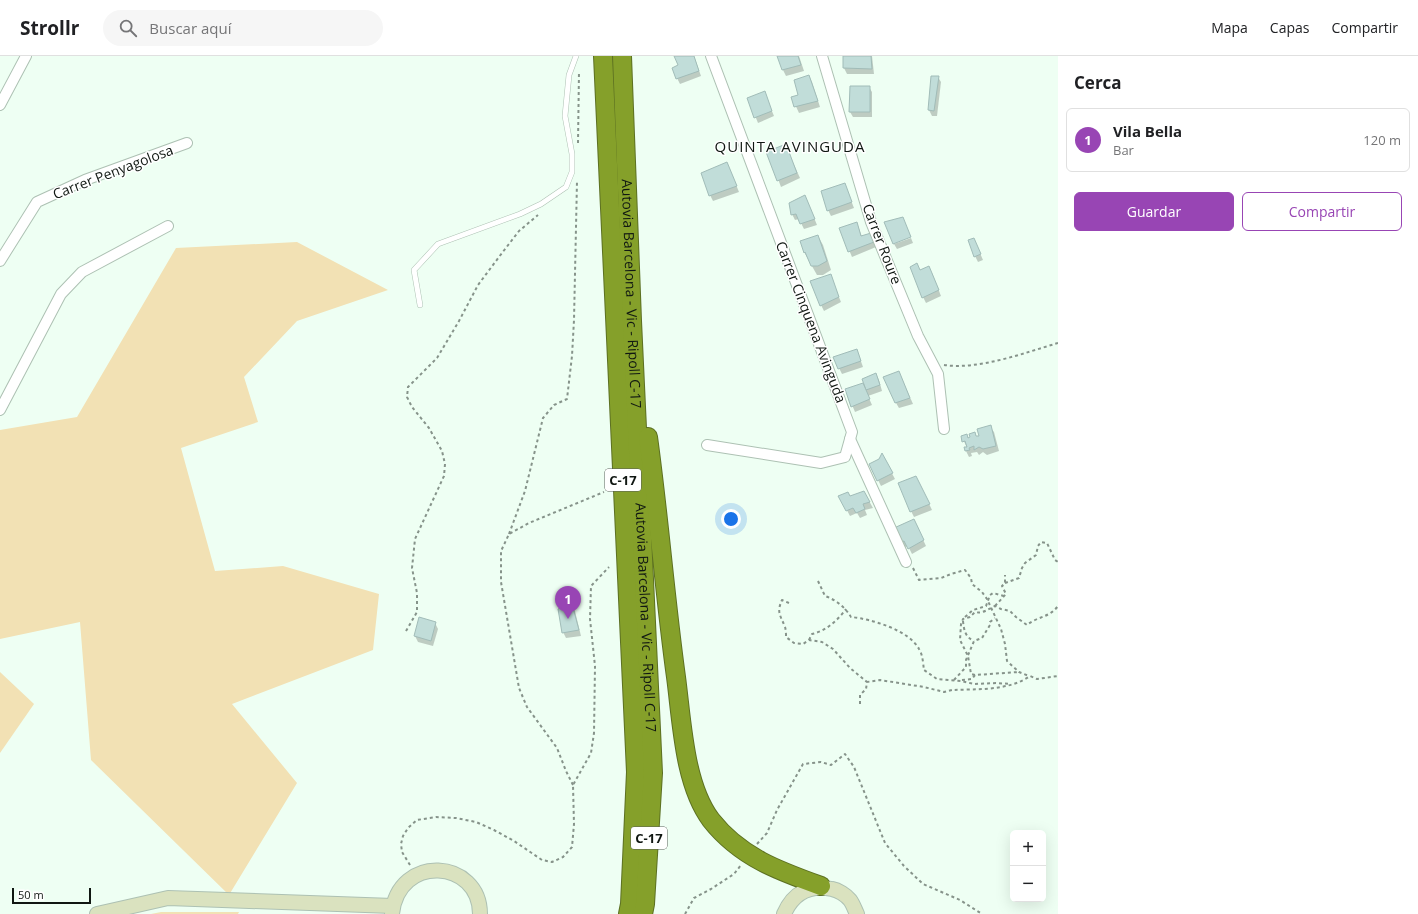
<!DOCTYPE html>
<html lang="es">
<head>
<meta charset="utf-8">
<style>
	body { margin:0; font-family:"Open Sans",sans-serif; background:#f6f6f6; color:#202124 }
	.controls { position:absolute; right:12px; bottom:12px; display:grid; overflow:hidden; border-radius:6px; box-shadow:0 4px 16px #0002 }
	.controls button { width:36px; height:36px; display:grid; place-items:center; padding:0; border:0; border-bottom:1px solid #e0e0e0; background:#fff; color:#202124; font:20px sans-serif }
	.scale { position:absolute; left:12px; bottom:10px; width:79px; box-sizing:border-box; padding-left:4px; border:2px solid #101712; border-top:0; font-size:11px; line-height:14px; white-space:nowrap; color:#101712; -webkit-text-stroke:3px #fff; paint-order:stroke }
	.you { position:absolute; left:731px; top:463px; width:14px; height:14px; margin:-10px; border:3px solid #fff; border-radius:50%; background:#1a73e8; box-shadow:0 0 0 6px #1a73e833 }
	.badge { display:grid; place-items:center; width:26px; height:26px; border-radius:50%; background:#9845b4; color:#fff; font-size:13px; font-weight:700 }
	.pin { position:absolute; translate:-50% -33px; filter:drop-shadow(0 1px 2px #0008) }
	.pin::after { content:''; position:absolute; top:21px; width:14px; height:12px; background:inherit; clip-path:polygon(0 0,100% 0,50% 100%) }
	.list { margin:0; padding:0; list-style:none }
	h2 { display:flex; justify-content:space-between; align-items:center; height:52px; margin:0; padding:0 16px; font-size:17px }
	h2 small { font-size:13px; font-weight:400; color:#757577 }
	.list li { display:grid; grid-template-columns:26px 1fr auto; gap:12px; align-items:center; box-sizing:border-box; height:64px; margin:0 8px 8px; padding:0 8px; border:1px solid #e0e0e0; border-radius:6px }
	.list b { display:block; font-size:15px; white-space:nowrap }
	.list p { margin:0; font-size:13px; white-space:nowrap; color:#757577 }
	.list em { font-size:13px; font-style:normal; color:#757577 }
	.actions { display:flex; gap:8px; padding:12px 16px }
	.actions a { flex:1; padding:9px 0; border:1px solid #9845b4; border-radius:6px; text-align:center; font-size:14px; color:#9845b4 }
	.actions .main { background:#9845b4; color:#fff }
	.icon { flex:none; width:22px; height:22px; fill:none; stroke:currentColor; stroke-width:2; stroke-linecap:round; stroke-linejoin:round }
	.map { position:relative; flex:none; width:1058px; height:858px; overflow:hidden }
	header { display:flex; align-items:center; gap:24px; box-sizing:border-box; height:56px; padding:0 20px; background:#fff; border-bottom:1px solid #e0e0e0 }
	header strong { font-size:19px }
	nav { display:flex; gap:22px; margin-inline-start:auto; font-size:14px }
	.search { width:280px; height:36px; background:#f6f6f6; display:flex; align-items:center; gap:10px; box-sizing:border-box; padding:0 14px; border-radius:22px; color:#757577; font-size:15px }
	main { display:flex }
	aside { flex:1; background:#fff }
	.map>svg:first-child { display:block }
</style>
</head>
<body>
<header>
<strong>Strollr</strong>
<div class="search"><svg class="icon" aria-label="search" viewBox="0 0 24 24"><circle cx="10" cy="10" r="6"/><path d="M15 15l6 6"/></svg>Buscar aquí</div>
<nav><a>Mapa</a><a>Capas</a><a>Compartir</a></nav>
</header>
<main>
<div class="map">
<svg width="1058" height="858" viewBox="0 0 1058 858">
	<rect width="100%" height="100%" fill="#eefff3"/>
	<g fill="#f2e1b4">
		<polygon points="297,186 388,234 297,265 244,321 258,366 181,392 215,515 283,510 379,538 373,594 232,648 297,727 229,839 91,704 80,566 0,583 0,374 77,361 176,192"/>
		<polygon points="0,616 34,648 0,697"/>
		<polygon points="161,856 239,856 238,858 151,858"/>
	</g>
	<g fill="#0003">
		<polygon points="676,0 694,0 701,20 680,28 677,22 679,10"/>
		<polygon points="778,0 799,0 804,15 786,20 783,14"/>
		<polygon points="844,0 872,0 874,18 847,18 844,12"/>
		<polygon points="809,20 812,26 820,51 799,57 792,42 799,39"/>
		<polygon points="932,21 938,21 941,26 937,60 932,60 929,54"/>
		<polygon points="869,31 872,36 872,61 853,61 850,56"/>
		<polygon points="764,36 774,60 758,67 748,42"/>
		<polygon points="785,89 800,122 781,131 768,96"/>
		<polygon points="727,107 739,136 713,145 710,139"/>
		<polygon points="845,129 854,152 831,160 828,154"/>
		<polygon points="805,140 817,169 804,173 799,163 795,164 792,158"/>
		<polygon points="857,167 862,181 870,178 876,191 852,201 840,172"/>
		<polygon points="818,180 823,189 831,214 823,219 817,219 804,196"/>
		<polygon points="911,182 913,187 897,193 894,188"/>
		<polygon points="974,183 983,204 978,206 975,200"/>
		<polygon points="920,215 932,217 941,240 926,247 923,241"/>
		<polygon points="830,219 841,246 824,255 821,249"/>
		<polygon points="857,294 863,311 842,318 839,312"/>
		<polygon points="876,318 879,324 882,335 868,340 872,349 855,356 846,334 865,327"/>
		<polygon points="901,321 913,348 899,352 896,347"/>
		<polygon points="990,371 994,376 999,395 987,399 983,396 979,399 977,396 971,397 972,400 969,401 966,395 965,392 967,392 962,381 967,379 969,383 980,380"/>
		<polygon points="882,399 895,423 881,430 878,424 880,404"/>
		<polygon points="919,427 932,454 914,461 911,455"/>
		<polygon points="864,436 873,452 865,454 867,459 860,462 857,457 850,460 840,441 850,441"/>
		<polygon points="916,469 926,490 912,498 908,490 905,491 902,485"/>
		<polygon points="571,550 575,555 581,580 566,582 563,576"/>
		<polygon points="435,567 438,573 433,590 418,586 415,580"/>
	</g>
	<g fill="#c1ddd9" stroke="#a1bcb8">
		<polygon points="674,0 694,0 699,15 676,23 672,12 678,9"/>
		<polygon points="777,0 798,0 801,9 782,14"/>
		<polygon points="843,0 871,0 872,13 843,12"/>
		<polygon points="809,19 818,45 794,51 791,41 798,39 794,24"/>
		<polygon points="931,20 939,20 934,55 928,54"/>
		<polygon points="850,30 870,30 870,56 849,56"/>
		<polygon points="765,35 772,55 754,62 747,42"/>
		<polygon points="786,88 797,117 777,125 766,96"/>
		<polygon points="727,106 737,130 709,140 701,117"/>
		<polygon points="845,127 852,146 827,155 821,135"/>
		<polygon points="805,139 815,163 800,168 796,158 791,159 789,147"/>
		<polygon points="903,161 911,181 893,188 884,166"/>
		<polygon points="857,166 861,180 871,177 874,186 848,196 839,172"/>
		<polygon points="818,179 827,205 818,210 811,210 805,196 804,197 800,185"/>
		<polygon points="974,182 981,198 974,201 968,184"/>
		<polygon points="917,207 920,214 929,210 939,234 922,242 910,211"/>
		<polygon points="831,218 839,241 820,250 810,225"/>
		<polygon points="857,293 861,305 838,313 833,301"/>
		<polygon points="899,315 910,342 895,347 883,321"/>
		<polygon points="876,317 880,329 866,334 862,323"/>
		<polygon points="863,327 870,343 851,351 845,333"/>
		<polygon points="991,369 996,390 983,393 979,391 974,394 974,390 969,392 970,394 965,395 964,391 967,391 965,385 962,386 961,380 967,378 968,382 970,381 969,378 975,376 976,380 979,380 977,373"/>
		<polygon points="882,397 893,417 877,425 869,408 879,403"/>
		<polygon points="916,420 930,448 910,456 898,427"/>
		<polygon points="864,435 870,446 863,448 865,453 856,457 853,452 846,455 838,440 848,436 850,440"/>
		<polygon points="914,463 924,484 908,493 904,485 901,486 894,472"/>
		<polygon points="572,548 579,574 562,577 558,553"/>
		<polygon points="419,561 436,566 431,585 414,580"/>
	</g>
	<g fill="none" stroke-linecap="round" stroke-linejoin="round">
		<g stroke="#adc1b3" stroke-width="6">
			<polyline id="lane" points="420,249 414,214 438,188 520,158 541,148 566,131 572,116 572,98 565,60 569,19 576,0"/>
		</g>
		<g stroke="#adc1b3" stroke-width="12">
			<g id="street">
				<polyline points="822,0 871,166 918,280 938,318 944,373"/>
				<polyline points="0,49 26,0"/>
				<polyline points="0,205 37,146 85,124 187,87"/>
				<polyline points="0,354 61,238 82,216 168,170"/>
				<polyline points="850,383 906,506"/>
				<polyline points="707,389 821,407 845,401 852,376 711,0"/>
			</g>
		</g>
		<g stroke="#adc1b3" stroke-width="16">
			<g id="secondary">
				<polyline points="97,858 168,842 393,850"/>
				<path d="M392 858C398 797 480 803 480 858"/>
				<path d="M784 858C793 837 809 828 832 833 838 834 846 839 850 844 853 848 855 854 857 858"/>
			</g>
		</g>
		<g stroke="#5c7022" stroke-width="20">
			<g id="highway">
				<polyline points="603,0 636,716 630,848 628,858"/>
				<path id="s1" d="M622 0 632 265 653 717 645 848 643 858"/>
				<path d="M648 381C659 461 665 541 676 621 682 666 684 728 711 764 740 801 779 815 821 830"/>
			</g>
		</g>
		<g stroke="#86938a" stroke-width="2" stroke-dasharray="3 3" stroke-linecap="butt">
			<polyline points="578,87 579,15"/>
			<path d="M944 309C979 314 1024 297 1058 287"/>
			<polyline points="509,478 525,435 543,362 554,349 567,343 572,300 574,264 577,125"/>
			<polyline points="913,512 919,524 941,522 951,518 965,514 971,522 972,528 982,536 987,543 1001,573 1005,588 1007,605 1019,616 1029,620"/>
			<path d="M818 525 825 540C836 544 845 551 851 561 871 563 909 574 919 593 923 599 923 608 924 614L937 623 961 625 974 628 996 627 1011 628"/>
			<polyline points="1005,527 1019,522 1022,512 1025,507 1036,499 1038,490 1041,486 1047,487 1055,504 1058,506"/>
			<path d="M789 547 782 544C776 557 781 560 785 571 786 574 786 578 786 581L794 587 803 588 809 584 822 586 833 593 850 612 867 626"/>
			<polyline points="995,550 1006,538 1002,530 1005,527 1005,519"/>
			<polyline points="965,561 973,554 986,550 990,539 993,537 1004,540"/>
			<path d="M963 565C964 574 965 581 974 585"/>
			<polyline points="406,575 417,556 417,537 412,512 415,483 444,420 445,408 442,395 429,372 412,351 407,341 408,331 437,302 459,265 478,229 502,197 519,175 538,159"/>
			<path d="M809 584 812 578C826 575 838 564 846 553"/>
			<path d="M975 619 971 618 968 600 960 584 961 568 963 563 970 561 975 556C983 558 988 553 995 550L1001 553 1010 555 1016 561 1027 569C1038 560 1049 562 1058 550"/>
			<polyline points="954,624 966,611 966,604 974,585 982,582 990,569 990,566 995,562"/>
			<polyline points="962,624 972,623 975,619 1019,616"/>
			<path d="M860 648V639L866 633 867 626 880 624 924 631 944 636 952 634C976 633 1009 635 1030 620L1037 623 1058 620"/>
			<polyline points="573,729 566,715 557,692 527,651 519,632 501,526 501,495 509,478 529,467 604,436"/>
			<polyline points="757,788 767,777 777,754 803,708 821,706 831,709 845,698 854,711 885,787 904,810 923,828 960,844 982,858"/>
			<polyline points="410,809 402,796 401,788 403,780 408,772 417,764 436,761 456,762 476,766 494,774 514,785 542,804 552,806 563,801 572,791 574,768 573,729 591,697 594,677 595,610 590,563 591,530 609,511"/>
			<polyline points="685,858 694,842 711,833 734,818 741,809"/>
		</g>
		<use href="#lane" stroke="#fff" stroke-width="5"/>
		<use href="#street" stroke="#fff" stroke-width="10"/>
		<use href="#secondary" stroke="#dae2bf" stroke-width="14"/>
		<use href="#highway" stroke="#85a02a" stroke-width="18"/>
	</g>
	<g text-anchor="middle" stroke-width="3" stroke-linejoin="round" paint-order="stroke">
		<g fill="#fff" stroke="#585d59" stroke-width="1">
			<rect x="605" y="413" width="36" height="22" rx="3"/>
			<rect x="631" y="771" width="36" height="22" rx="3"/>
		</g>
		<g font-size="13" font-weight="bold" fill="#101712">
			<text x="623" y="429">C-17</text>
			<text x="649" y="787">C-17</text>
		</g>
		<g font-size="14" fill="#101712" stroke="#fff">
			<text transform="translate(113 116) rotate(-21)" y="5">Carrer Penyagolosa</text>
			<text transform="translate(882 188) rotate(69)" y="5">Carrer Roure</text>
			<text dy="5" stroke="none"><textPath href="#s1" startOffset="238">Autovia Barcelona - Vic - Ripoll C-17</textPath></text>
			<text transform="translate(811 266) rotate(69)" y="5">Carrer Cinquena Avinguda</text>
			<text dy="5" stroke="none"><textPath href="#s1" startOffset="562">Autovia Barcelona - Vic - Ripoll C-17</textPath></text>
		</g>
		<g font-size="15" letter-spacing="1" fill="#101712" stroke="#fff">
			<text x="790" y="96">QUINTA AVINGUDA</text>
		</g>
	</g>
</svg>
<div class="controls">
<button>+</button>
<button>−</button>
</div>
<div class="scale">50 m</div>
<div class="you"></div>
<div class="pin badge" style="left:568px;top:563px">1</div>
</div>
<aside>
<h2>Cerca<small></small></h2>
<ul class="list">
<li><span class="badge">1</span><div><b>Vila Bella</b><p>Bar</p></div><em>120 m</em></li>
</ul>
<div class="actions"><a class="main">Guardar</a><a>Compartir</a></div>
</aside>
</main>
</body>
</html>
